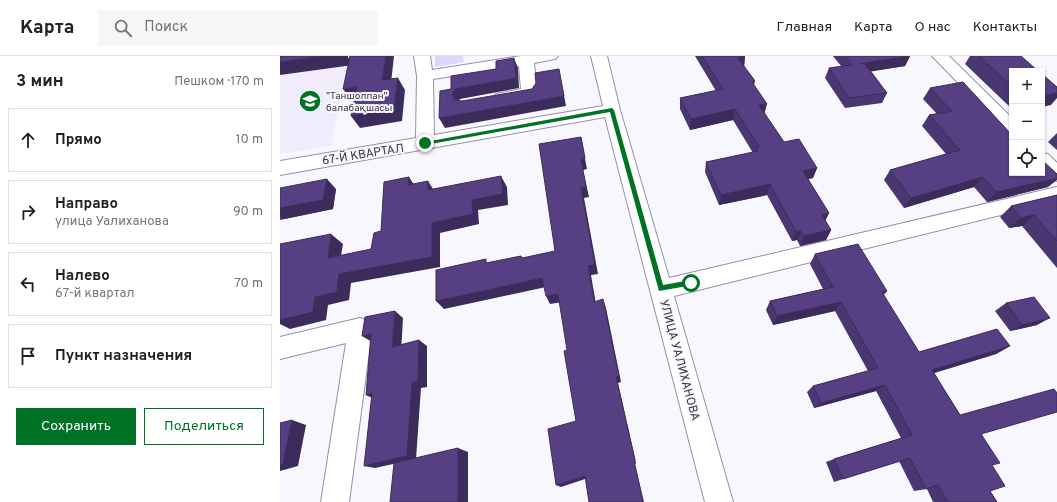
<!DOCTYPE html>
<html lang="ru">
<head>
<meta charset="utf-8">
<style>
	body { margin:0; font-family:Overpass,sans-serif; background:#f6f6f6; color:#202124 }
	.controls { position:absolute; right:12px; top:12px; display:grid; overflow:hidden; border-radius:0px; box-shadow:0 1px 3px #0004 }
	.controls button { width:36px; height:36px; display:grid; place-items:center; padding:0; border:0; border-bottom:1px solid #e0e0e0; background:#fff; color:#202124; font:20px sans-serif }
	.stop { position:absolute; width:12px; height:12px; margin:-9px; border:3px solid #007226; border-radius:50%; background:#fff }
	.stop.end { background:#007226; border-color:#fff; box-shadow:0 1px 4px #0008 }
	.list { margin:0; padding:0; list-style:none }
	h2 { display:flex; justify-content:space-between; align-items:center; height:52px; margin:0; padding:0 16px; font-size:17px }
	h2 small { font-size:13px; font-weight:400; color:#757577 }
	.list li { display:grid; grid-template-columns:26px 1fr auto; gap:12px; align-items:center; box-sizing:border-box; height:64px; margin:0 8px 8px; padding:0 8px; border:1px solid #e0e0e0; border-radius:0px }
	.list b { display:block; font-size:15px; white-space:nowrap }
	.list p { margin:0; font-size:13px; white-space:nowrap; color:#757577 }
	.list em { font-size:13px; font-style:normal; color:#757577 }
	.actions { display:flex; gap:8px; padding:12px 16px }
	.actions a { flex:1; padding:9px 0; border:1px solid #007226; border-radius:0px; text-align:center; font-size:14px; color:#007226 }
	.actions .main { background:#007226; color:#fff }
	.icon { flex:none; width:22px; height:22px; fill:none; stroke:currentColor; stroke-width:2; stroke-linecap:round; stroke-linejoin:round }
	.map { position:relative; flex:none; width:777px; height:446px; overflow:hidden }
	header { display:flex; align-items:center; gap:24px; box-sizing:border-box; height:56px; padding:0 20px; background:#fff; border-bottom:1px solid #e0e0e0 }
	header strong { font-size:19px }
	nav { display:flex; gap:22px; margin-inline-start:auto; font-size:14px }
	.search { width:280px; height:36px; background:#f6f6f6; display:flex; align-items:center; gap:10px; box-sizing:border-box; padding:0 14px; border-radius:0px; color:#757577; font-size:15px }
	main { display:flex }
	aside { flex:1; background:#fff }
	.map>svg:first-child { display:block }
</style>
</head>
<body>
<header>
<strong>Карта</strong>
<div class="search"><svg class="icon" aria-label="search" viewBox="0 0 24 24"><circle cx="10" cy="10" r="6"/><path d="M15 15l6 6"/></svg>Поиск</div>
<nav><a>Главная</a><a>Карта</a><a>О нас</a><a>Контакты</a></nav>
</header>
<main>
<aside>
<h2>3 мин<small>Пешком · 170 m</small></h2>
<ul class="list">
<li><svg class="icon" aria-label="ahead" viewBox="0 0 24 24"><path d="M12 20V5M6 11l6-6 6 6"/></svg><div><b>Прямо</b></div><em>10 m</em></li>
<li><svg class="icon" aria-label="right" viewBox="0 0 24 24"><path d="M7 20v-9h11M14 6l5 5-5 5"/></svg><div><b>Направо</b><p>улица Уалиханова</p></div><em>90 m</em></li>
<li><svg class="icon" aria-label="left" viewBox="0 0 24 24"><path d="M17 20v-9H6M10 6l-5 5 5 5"/></svg><div><b>Налево</b><p>67-й квартал</p></div><em>70 m</em></li>
<li><svg class="icon" aria-label="arrive" viewBox="0 0 24 24"><path d="M6 21V4h12l-3 4 3 4H6"/></svg><div><b>Пункт назначения</b></div></li>
</ul>
<div class="actions"><a class="main">Сохранить</a><a>Поделиться</a></div>
</aside>
<div class="map">
<svg width="777" height="446" viewBox="0 0 777 446">
	<rect width="100%" height="100%" fill="#f9f7fe"/>
	<polygon fill="#f0ecfc" points="0,0 69,0 51,90 0,98"/>
	<polygon fill="#dfd5fd" points="155,0 183,0 184,6 155,11"/>
	<g fill="none" stroke-linecap="round" stroke-linejoin="round">
		<g stroke="#968ead" stroke-width="2">
			<g id="minor">
				<polygon points="134,0 150,0 152,14 241,0 278,0 275,3 254,7 257,37 255,41 222,47 216,46 214,42 216,38 241,33 239,10 153,23 154,79 323,50 311,0 327,0 340,54 389,222 777,131 777,145 394,240 453,446 425,446 325,61 0,119 0,105 136,82 137,20"/>
				<polygon points="652,0 669,0 732,62 732,78 726,76"/>
				<polygon points="762,97 768,98 777,107 777,125 770,123 762,114"/>
				<polygon points="80,262 88,265 92,273 69,446 41,446 66,287 0,303 0,281"/>
			</g>
		</g>
		<use href="#minor" fill="#fff" fill-rule="evenodd"/>
	</g>
	<g fill="#4a3671">
		<polygon points="415,0 465,0 464,10 475,25 474,29 485,58 504,86 537,112 533,122 528,123 549,157 545,165 551,174 546,184 520,190 517,184 512,185 487,139 439,149 425,116 426,106 473,97 453,64 410,74 400,53 400,42 436,35"/>
		<polygon points="553,0 630,0 625,10 591,15 607,37 602,47 565,52 545,22 549,12 561,10"/>
		<polygon points="690,0 741,0 732,15 732,53 685,8"/>
		<polygon points="650,32 768,131 707,146 694,131 624,152 604,124 610,114 666,98 642,70 649,59 657,58 643,43"/>
		<polygon points="777,77 777,94 768,86"/>
		<polygon points="0,132 56,133 53,153 0,164"/>
		<polygon points="777,139 777,212 742,170 729,172 720,161 731,150"/>
		<polygon points="535,198 607,235 603,239 639,296 730,290 716,298 654,317 680,359 702,378 712,409 710,435 717,446 653,446 647,433 634,435 619,405 554,426 546,406 554,403 621,382 596,335 534,352 527,336 533,330 588,315 555,255 493,269 486,254 490,245 543,233 530,208"/>
		<polygon points="726,247 757,269 730,275 715,255"/>
	</g>
	<g fill="#3c2c5c">
		<polygon points="43,0 68,0 68,1 73,9 0,19 0,6"/>
		<polygon points="106,0 114,0 110,36 102,24"/>
		<polygon points="465,0 464,12 458,2"/>
		<polygon points="630,0 625,10 576,18 580,8"/>
		<polygon points="234,2 238,12 239,32 180,43 177,47 174,43 172,38 175,33 236,22"/>
		<polygon points="279,13 286,50 165,72 159,62 284,40"/>
		<polygon points="118,22 125,34 122,65 80,72 71,60"/>
		<polygon points="77,31 85,43 72,45 63,33"/>
		<polygon points="777,37 777,42 771,49 762,51 762,40"/>
		<polygon points="487,48 484,59 479,49"/>
		<polygon points="455,53 453,64 410,74 411,63"/>
		<polygon points="301,81 307,113 303,114 309,141 304,142 318,218 311,219 317,254 314,246 308,210 301,132"/>
		<polygon points="537,112 533,122 519,125 523,115"/>
		<polygon points="221,120 227,131 228,149 198,154 199,168 160,177 160,211 71,227 69,244 48,249 46,264 10,273 0,268 0,264 35,241 59,218 192,144"/>
		<polygon points="129,121 136,132 128,129"/>
		<polygon points="703,121 694,131 624,152 631,142"/>
		<polygon points="777,122 777,124 768,131 707,146 717,136"/>
		<polygon points="47,123 56,133 53,153 4,163 0,160 0,152"/>
		<polygon points="148,125 155,136 148,134"/>
		<polygon points="490,128 487,139 439,149 441,139"/>
		<polygon points="549,157 544,167 542,159"/>
		<polygon points="754,159 742,170 729,172 741,162"/>
		<polygon points="551,174 546,184 520,190 524,180"/>
		<polygon points="521,175 517,184 512,185 516,176"/>
		<polygon points="51,178 63,188 59,212 48,202"/>
		<polygon points="262,222 266,231 164,253 156,245"/>
		<polygon points="607,235 599,244 602,236"/>
		<polygon points="278,238 282,246 270,248 266,240"/>
		<polygon points="323,243 326,252 341,326 338,327 356,407 355,408 364,446 363,446 336,321"/>
		<polygon points="561,246 555,255 493,269 497,260"/>
		<polygon points="115,255 123,262 121,297 112,291"/>
		<polygon points="770,262 757,269 730,275 742,269"/>
		<polygon points="91,278 92,286 82,280"/>
		<polygon points="139,284 147,290 147,331 141,332 136,403 95,412 84,410 132,327"/>
		<polygon points="730,290 716,298 641,321 652,314"/>
		<polygon points="605,329 596,335 534,352 541,347"/>
		<polygon points="92,337 96,344 86,339"/>
		<polygon points="12,364 26,369 18,410 0,415 0,409"/>
		<polygon points="178,392 188,396 188,446 178,446"/>
		<polygon points="305,420 308,422 281,431 276,429"/>
	</g>
	<g fill="#563f83" stroke="#3c2c5c">
		<polygon points="0,0 43,0 0,6"/>
		<polygon points="70,0 106,0 102,24 118,22 114,53 71,60 77,31 63,33"/>
		<polygon points="422,0 465,0 458,2 475,25 472,26 487,48 479,49 504,86 519,83 537,112 523,115 549,157 542,159 551,174 524,180 521,175 516,176 490,128 441,139 426,106 478,95 476,92 479,91 455,53 411,63 400,42 443,33"/>
		<polygon points="565,0 630,0 580,8 584,7 607,37 569,42 549,12 572,9"/>
		<polygon points="699,0 741,0 758,15 732,15 732,31"/>
		<polygon points="234,2 236,22 175,33 172,38 174,43 182,45 252,33 256,27 255,17 279,13 284,40 159,62 160,35 171,33 171,20 216,13 216,5"/>
		<polygon points="762,18 777,31 777,37 762,40"/>
		<polygon points="683,26 732,79 732,117 762,117 762,104 777,118 777,122 717,136 703,121 631,142 610,114 680,94 649,59 672,55 650,32"/>
		<polygon points="301,81 305,102 301,103 306,131 301,132 315,209 308,210 314,246 323,243 339,320 336,321 355,404 354,405 363,446 309,446 305,420 276,429 268,373 296,365 284,295 287,294 278,238 266,240 262,222 156,245 156,214 206,203 206,207 241,200 242,202 275,195 259,88"/>
		<polygon points="221,120 223,138 192,144 193,158 152,167 152,201 59,218 57,236 35,241 33,256 0,264 0,188 51,178 48,202 91,193 94,177 101,175 104,126 129,121 128,129 148,125 148,134"/>
		<polygon points="47,123 43,144 0,152 0,132"/>
		<polygon points="777,139 777,185 754,159 741,162 731,150"/>
		<polygon points="578,188 607,235 602,236 639,296 717,273 730,290 652,314 680,359 774,333 777,337 777,356 701,378 720,407 712,409 725,430 710,435 717,446 668,446 658,429 646,433 630,402 563,423 554,403 632,379 605,329 541,347 533,330 598,312 561,246 497,260 490,245 553,231 535,198"/>
		<polygon points="754,241 770,262 742,269 726,247"/>
		<polygon points="115,255 112,291 139,284 138,325 132,327 127,400 84,410 92,337 86,339 91,278 82,280 85,261"/>
		<polygon points="12,364 3,408 0,409 0,367"/>
		<polygon points="178,392 178,446 110,446 114,407"/>
	</g>
	<polygon fill="#007226" points="332,52 334,54 383,229 411,224 413,225 413,229 379,235 330,56 145,89 143,87 145,86"/>
	<defs>
		<g id="school-disc" transform="scale(1.15)"><circle r="9.5" fill="#007226" stroke="#f9f7fe"/><path d="M0-5L7-2L0 1L-7-2ZM-4 1L0 2.5L4 1V4Q0 6-4 4Z" fill="#fff"/></g>
	</defs>
	<g fill-rule="evenodd">
		<use href="#school-disc" x="30" y="45"/>
	</g>
	<g text-anchor="middle" stroke-width="4" stroke-linejoin="round" paint-order="stroke">
		<g font-size="10" fill="#35323f" stroke="#f9f7fe" text-anchor="start">
			<text x="46" y="43">"Таншолпан"<tspan x="46" dy="12">балабақшасы</tspan></text>
		</g>
		<g font-size="12" fill="#35323f" stroke="#f9f7fe">
			<text transform="translate(83 98) rotate(-9)" y="4">67-Й КВАРТАЛ</text>
			<text transform="translate(400 304) rotate(75)" y="4">УЛИЦА УАЛИХАНОВА</text>
		</g>
	</g>
</svg>
<div class="controls">
<button>+</button>
<button>−</button>
<button><svg class="icon" aria-label="locate" viewBox="0 0 24 24"><circle cx="12" cy="12" r="6"/><path d="M12 2v4M12 18v4M2 12h4M18 12h4"/></svg></button>
</div>
<div class="stop" style="left:411px;top:227px"></div>
<div class="stop end" style="left:145px;top:87px"></div>
</div>
</main>
</body>
</html>
